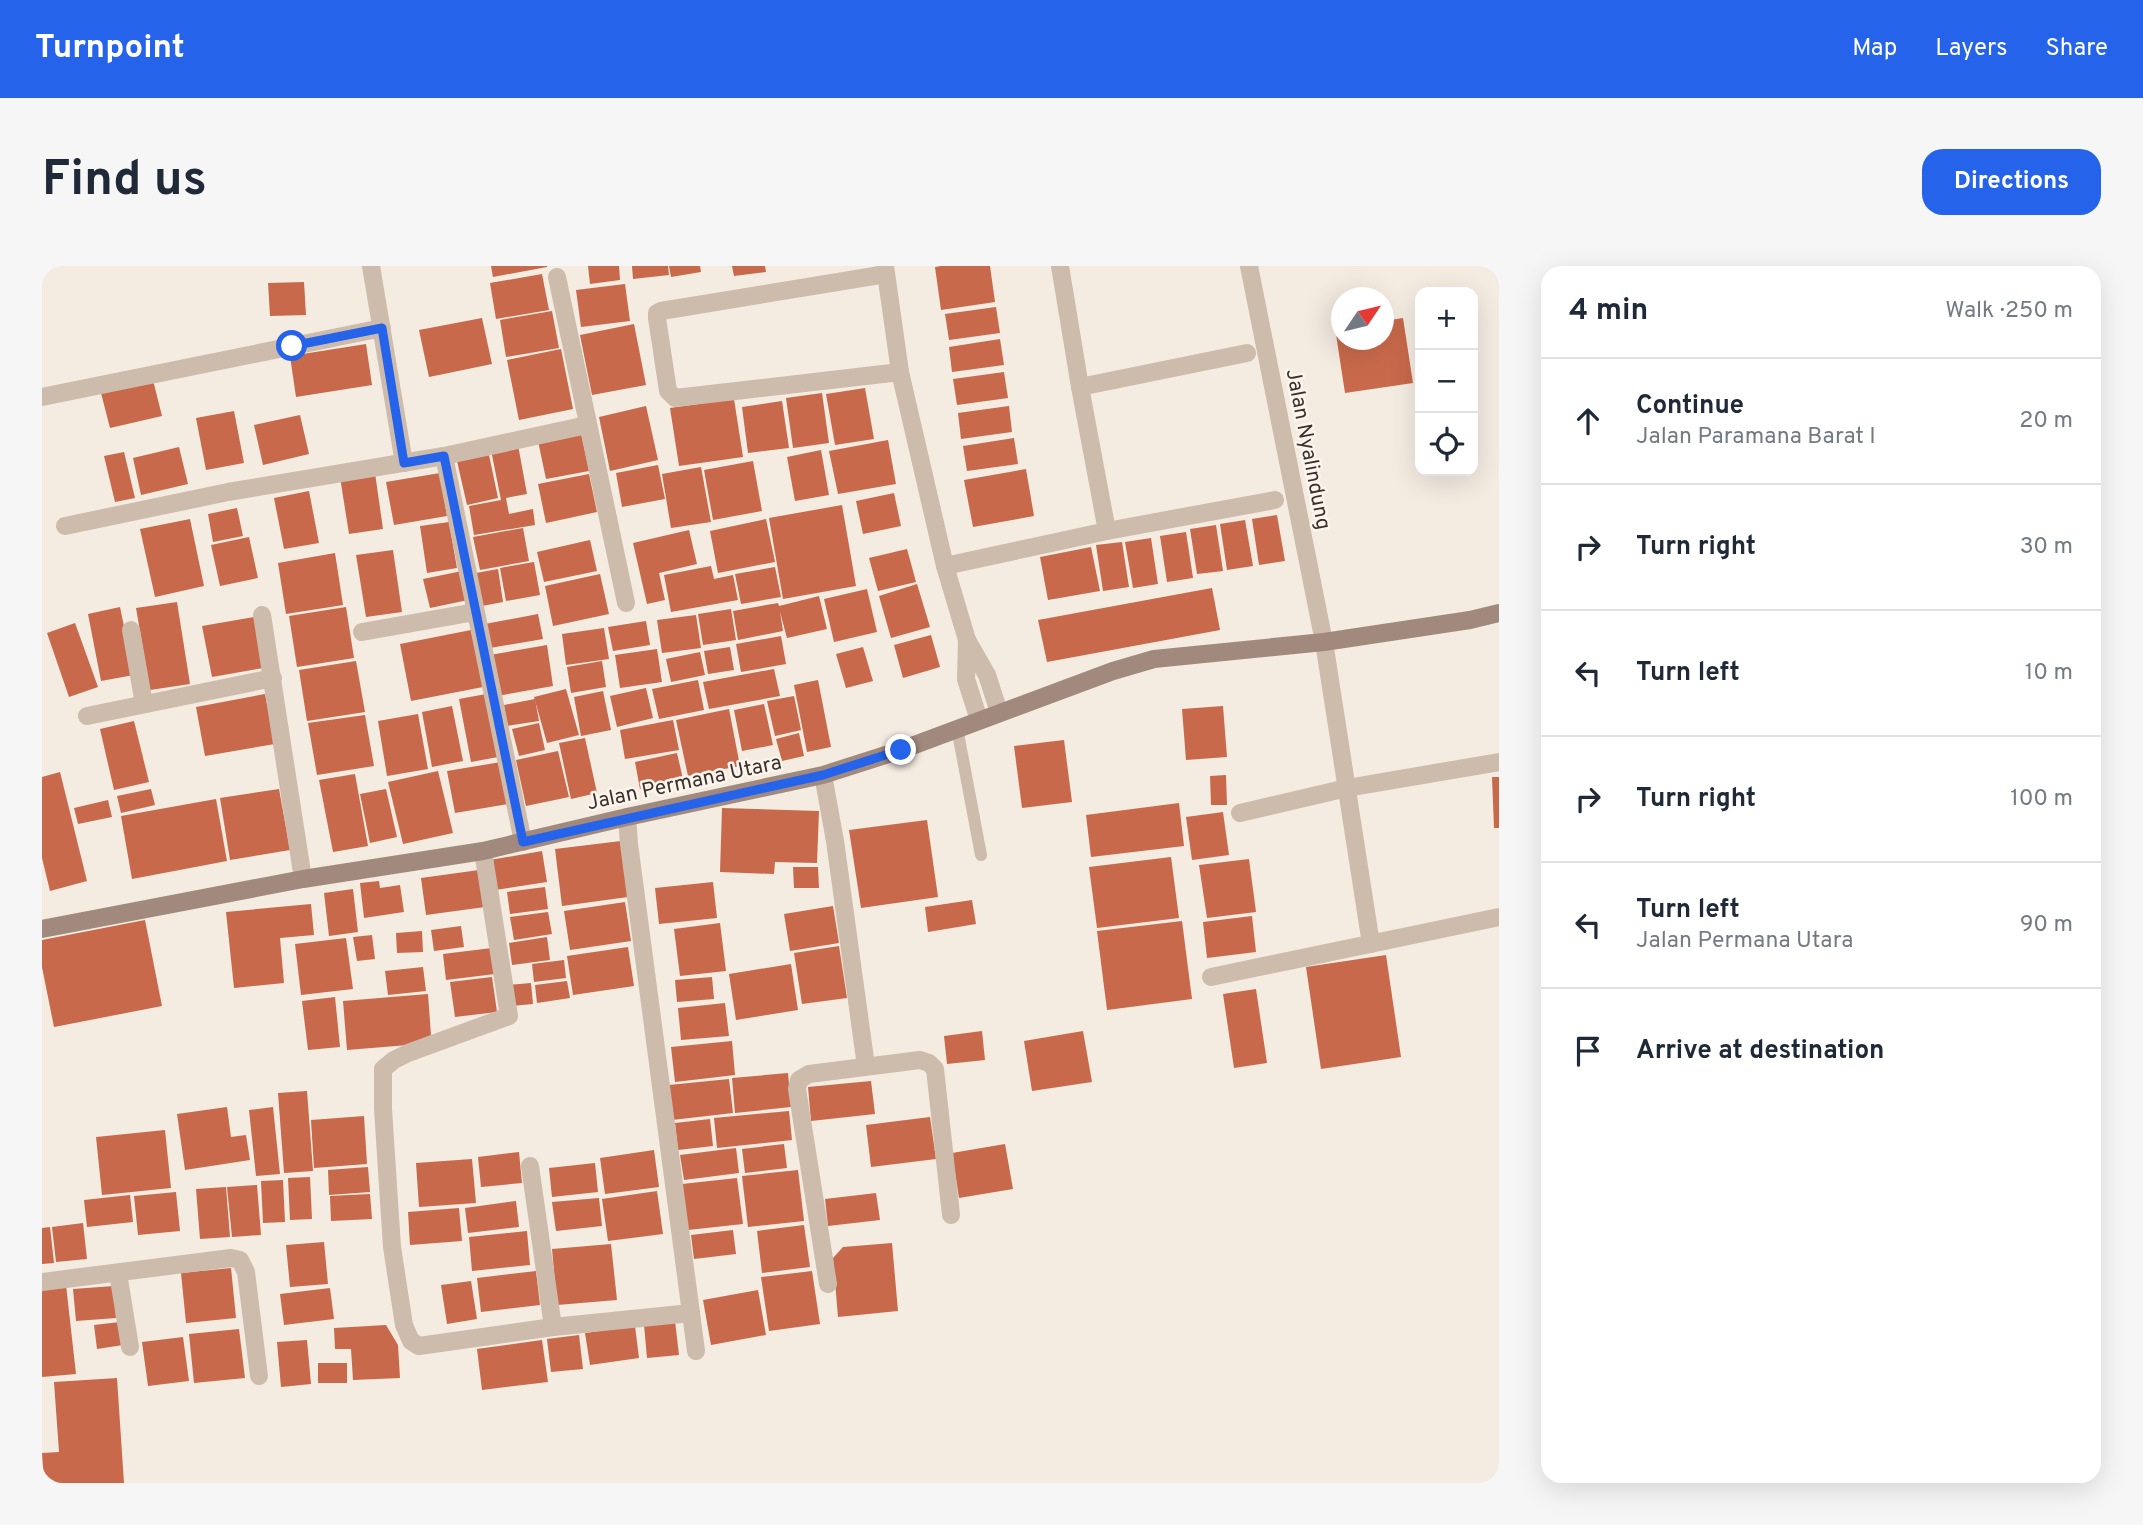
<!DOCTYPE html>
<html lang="en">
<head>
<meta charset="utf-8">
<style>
	body { margin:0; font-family:Overpass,sans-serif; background:#f6f6f7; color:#1f2937 }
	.controls { position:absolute; right:21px; top:21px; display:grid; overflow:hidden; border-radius:14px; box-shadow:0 7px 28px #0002 }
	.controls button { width:63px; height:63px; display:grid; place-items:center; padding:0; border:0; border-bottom:2px solid #e0e1e3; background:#fff; color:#1f2937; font:35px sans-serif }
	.compass { position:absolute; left:1289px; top:21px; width:63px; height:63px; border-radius:50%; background:#fff; box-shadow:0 7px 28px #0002; rotate:55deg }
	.stop { position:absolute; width:21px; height:21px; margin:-16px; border:5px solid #2563eb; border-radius:50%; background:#fff }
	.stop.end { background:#2563eb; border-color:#fff; box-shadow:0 2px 7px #0008 }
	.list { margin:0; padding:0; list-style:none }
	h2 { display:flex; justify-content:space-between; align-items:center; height:91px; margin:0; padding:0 28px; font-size:30px }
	h2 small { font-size:23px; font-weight:400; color:#747a83 }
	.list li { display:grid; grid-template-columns:46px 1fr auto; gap:21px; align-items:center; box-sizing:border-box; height:126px; padding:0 28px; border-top:2px solid #e0e1e3 }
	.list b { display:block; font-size:26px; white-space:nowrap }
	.list p { margin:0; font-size:23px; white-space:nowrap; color:#747a83 }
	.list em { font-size:23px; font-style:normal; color:#747a83 }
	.icon { flex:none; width:38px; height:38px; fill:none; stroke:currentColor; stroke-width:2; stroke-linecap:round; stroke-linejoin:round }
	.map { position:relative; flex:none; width:1457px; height:1217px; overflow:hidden; border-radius:21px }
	header { display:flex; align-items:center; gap:42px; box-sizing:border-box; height:98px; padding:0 35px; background:#2563eb; color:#fff }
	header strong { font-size:33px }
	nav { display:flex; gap:38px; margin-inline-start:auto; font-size:24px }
	.intro { display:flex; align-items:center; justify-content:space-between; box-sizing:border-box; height:168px; padding:0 42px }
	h1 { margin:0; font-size:49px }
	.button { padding:18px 32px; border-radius:21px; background:#2563eb; color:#fff; font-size:24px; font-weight:700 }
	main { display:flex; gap:42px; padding:0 42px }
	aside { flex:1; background:#fff; border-radius:21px; box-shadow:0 7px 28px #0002 }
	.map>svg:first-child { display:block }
</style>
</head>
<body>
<header>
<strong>Turnpoint</strong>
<nav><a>Map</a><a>Layers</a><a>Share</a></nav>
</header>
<div class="intro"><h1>Find us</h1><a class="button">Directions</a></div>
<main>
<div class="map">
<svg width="1457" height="1217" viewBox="0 0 1457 1217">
	<rect width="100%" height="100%" fill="#f4ebe1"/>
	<g fill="#c8694b">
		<polygon points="449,0 505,0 505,1 451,11"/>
		<polygon points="546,0 577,0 578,14 548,18"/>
		<polygon points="590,0 626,0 627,9 591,13"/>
		<polygon points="627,0 658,0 659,6 629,11"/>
		<polygon points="690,0 723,0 724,6 692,10"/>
		<polygon points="899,0 948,0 953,36 899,44 893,1"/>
		<polygon points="500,8 507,44 454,53 448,17"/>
		<polygon points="262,16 264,49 228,50 226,17"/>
		<polygon points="583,18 588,55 539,61 534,24"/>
		<polygon points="954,41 958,67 907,74 903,48"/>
		<polygon points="510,45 517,82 464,91 458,54"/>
		<polygon points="440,52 450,98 387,111 377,64"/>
		<polygon points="1361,52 1371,117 1303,127 1293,62 1299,61 1299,74 1342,74 1342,55"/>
		<polygon points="592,58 604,119 550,129 538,69"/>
		<polygon points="958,73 962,99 910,106 907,81"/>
		<polygon points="324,78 330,119 254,131 248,90"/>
		<polygon points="519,83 531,143 477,154 465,94"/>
		<polygon points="962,106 966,132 915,139 911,113"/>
		<polygon points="111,114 120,150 68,162 59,127"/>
		<polygon points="823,122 832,173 793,179 784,128"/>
		<polygon points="780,127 787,177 751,182 744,132"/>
		<polygon points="692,133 701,191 637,200 628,142"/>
		<polygon points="740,135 747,182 706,187 700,141"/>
		<polygon points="604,140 616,194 568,205 557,151"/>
		<polygon points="967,140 970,166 919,173 916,147"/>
		<polygon points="192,145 202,197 164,204 154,152"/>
		<polygon points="258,149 267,188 221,199 212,159"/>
		<polygon points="539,167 547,205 504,213 496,175"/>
		<polygon points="972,172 976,198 925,205 921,180"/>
		<polygon points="846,174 854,218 796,228 787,185"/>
		<polygon points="476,179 485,228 464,232 467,248 491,243 493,259 432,269 427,240 459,234 449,184"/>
		<polygon points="137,181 146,218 99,229 91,192"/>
		<polygon points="779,184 787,229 753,235 745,191"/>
		<polygon points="82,186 93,232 73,236 62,190"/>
		<polygon points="447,189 456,232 425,239 415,195"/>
		<polygon points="711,195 720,245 671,254 662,204"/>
		<polygon points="616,199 623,233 580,241 574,207"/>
		<polygon points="659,201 669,256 629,262 620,208"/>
		<polygon points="984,203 992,250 931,261 922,214"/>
		<polygon points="333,207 341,263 307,268 298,211"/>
		<polygon points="398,207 405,250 352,259 344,216"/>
		<polygon points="547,208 555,246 504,257 496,218"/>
		<polygon points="267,225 277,277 242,283 232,232"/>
		<polygon points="852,227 859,260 821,268 814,235"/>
		<polygon points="800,239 814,320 741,333 727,252"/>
		<polygon points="195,242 201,270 171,276 166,248"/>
		<polygon points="1235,249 1243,295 1217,299 1210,253"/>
		<polygon points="148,253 162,320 113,331 98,263"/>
		<polygon points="724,253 733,296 676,307 668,265"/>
		<polygon points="1203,254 1211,300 1185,304 1178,258"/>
		<polygon points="407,256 415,302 385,307 378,260"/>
		<polygon points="1174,259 1181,305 1155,308 1148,263"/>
		<polygon points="481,262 487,295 438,304 431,271"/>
		<polygon points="647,264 655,298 617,307 623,334 605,338 591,277"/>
		<polygon points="1144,266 1151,312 1125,316 1118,270"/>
		<polygon points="207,271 216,312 178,320 169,279"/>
		<polygon points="1109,272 1116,318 1091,322 1083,276"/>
		<polygon points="548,274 555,305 502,316 495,286"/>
		<polygon points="1080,276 1087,321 1061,325 1054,279"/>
		<polygon points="1049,281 1058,325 1006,334 998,291"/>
		<polygon points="865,283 874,316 836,325 827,292"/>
		<polygon points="351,284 360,346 324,351 314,289"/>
		<polygon points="293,287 301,339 244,348 236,297"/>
		<polygon points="492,296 498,329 464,335 458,302"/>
		<polygon points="669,300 672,313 691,309 696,334 629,346 622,309"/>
		<polygon points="733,301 739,331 699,338 693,308"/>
		<polygon points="456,303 461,336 440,340 434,307"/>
		<polygon points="420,305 426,334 388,342 381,313"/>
		<polygon points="558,308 567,348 511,360 503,320"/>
		<polygon points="875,318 888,361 849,372 837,330"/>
		<polygon points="1170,322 1178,364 1005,396 996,354"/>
		<polygon points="825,323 835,366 792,376 782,333"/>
		<polygon points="777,330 785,363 745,372 738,346 741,365 696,374 691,345 736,337 737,340"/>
		<polygon points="135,336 148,418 108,424 94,342"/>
		<polygon points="78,341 92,409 59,415 46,348"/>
		<polygon points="304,341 312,392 255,401 247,350"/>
		<polygon points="689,343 694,374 661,379 656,348"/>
		<polygon points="496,348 501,373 448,382 443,358"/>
		<polygon points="654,349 659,382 620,387 615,354"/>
		<polygon points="212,351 221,402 170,411 160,360"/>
		<polygon points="604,355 608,379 571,385 566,361"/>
		<polygon points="33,357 56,421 27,431 5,367"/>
		<polygon points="562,362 567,393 524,399 520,368"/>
		<polygon points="429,364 441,421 369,435 358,378"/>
		<polygon points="889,369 898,401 861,412 852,379"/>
		<polygon points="739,370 744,398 699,406 694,378"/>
		<polygon points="505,379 511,420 455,430 448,389"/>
		<polygon points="688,381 692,404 666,408 662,385"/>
		<polygon points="821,381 831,415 804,422 794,388"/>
		<polygon points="615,383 620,416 578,422 573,389"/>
		<polygon points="658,386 663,409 629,416 624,393"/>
		<polygon points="314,395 323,446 265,455 257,404"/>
		<polygon points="560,395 564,421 529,427 525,401"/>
		<polygon points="732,403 738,430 667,443 661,416"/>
		<polygon points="656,414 662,444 617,453 610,423"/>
		<polygon points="776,414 789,481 765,486 752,419"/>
		<polygon points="604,422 611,452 575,461 568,430"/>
		<polygon points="524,423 537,469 505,477 492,431"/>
		<polygon points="561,425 569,464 539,470 532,431"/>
		<polygon points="223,428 233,478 163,490 154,441"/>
		<polygon points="444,428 456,491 429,496 417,433"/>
		<polygon points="752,430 759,464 733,470 725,435"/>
		<polygon points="493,433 497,455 465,460 462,439"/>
		<polygon points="722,438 731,479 700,485 692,444"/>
		<polygon points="410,440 421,495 390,501 380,446"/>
		<polygon points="1181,440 1185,491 1144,494 1140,443"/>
		<polygon points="687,443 698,500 646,510 634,454"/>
		<polygon points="376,448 386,503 345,510 336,455"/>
		<polygon points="323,449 332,500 275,509 266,457"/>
		<polygon points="631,454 637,484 583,493 578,464"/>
		<polygon points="92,455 107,516 72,524 58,463"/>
		<polygon points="497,457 503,484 477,490 470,463"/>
		<polygon points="757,467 762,490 740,495 734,473"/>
		<polygon points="543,472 555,527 529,533 517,477"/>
		<polygon points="1022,474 1030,536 980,542 972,480"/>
		<polygon points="516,485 527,531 484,540 474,494"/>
		<polygon points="635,487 641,513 598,523 593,496"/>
		<polygon points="459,496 466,538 413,547 405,505"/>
		<polygon points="396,505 411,567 361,578 346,516"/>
		<polygon points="18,506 45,615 8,625 0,592 0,511"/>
		<polygon points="313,508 326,580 291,586 277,514"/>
		<polygon points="1184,509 1185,539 1169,539 1168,510"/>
		<polygon points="1450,511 1457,511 1457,562 1452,562"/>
		<polygon points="109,523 113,539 79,547 75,530"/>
		<polygon points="237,523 248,584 188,594 178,532"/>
		<polygon points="344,523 355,571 328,577 318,528"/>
		<polygon points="174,533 185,595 90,613 79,550"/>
		<polygon points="66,534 70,551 36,558 32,542"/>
		<polygon points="1137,537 1142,580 1049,591 1044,549"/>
		<polygon points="680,542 777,545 775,597 733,596 732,608 678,606"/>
		<polygon points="1181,546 1187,589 1150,594 1144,551"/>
		<polygon points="885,554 896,631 819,642 807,564"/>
		<polygon points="579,575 586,631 520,640 513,583"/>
		<polygon points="500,585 505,616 453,624 448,594"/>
		<polygon points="1129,591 1137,652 1055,662 1047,601"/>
		<polygon points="1207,593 1214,646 1165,652 1157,599"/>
		<polygon points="751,601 776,601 777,622 752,622"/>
		<polygon points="437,604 443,641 384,649 379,612"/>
		<polygon points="337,615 338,622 358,619 362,646 322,652 318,617"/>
		<polygon points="671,616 675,652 617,658 613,622"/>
		<polygon points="503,621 506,643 468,648 465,626"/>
		<polygon points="311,623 316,666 287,670 282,627"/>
		<polygon points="930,634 934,658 886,666 883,641"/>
		<polygon points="583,636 589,675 528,684 522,645"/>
		<polygon points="269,638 272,669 238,672 242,717 192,722 184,646"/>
		<polygon points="791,640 797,677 748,685 742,648"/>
		<polygon points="506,646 510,668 472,674 468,651"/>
		<polygon points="1210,650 1214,686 1165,692 1161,656"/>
		<polygon points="103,654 120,740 12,761 0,701 0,674"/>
		<polygon points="1140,655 1150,733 1065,744 1055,665"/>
		<polygon points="678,657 684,705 638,710 632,663"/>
		<polygon points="419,660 422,681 392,685 389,664"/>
		<polygon points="380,665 381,686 355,687 354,667"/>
		<polygon points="330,669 333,693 315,695 311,671"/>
		<polygon points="505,671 508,694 470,699 467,677"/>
		<polygon points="304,672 311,723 259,729 253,678"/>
		<polygon points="797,680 805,732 760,738 752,687"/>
		<polygon points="586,681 592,720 531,729 525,690"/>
		<polygon points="450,682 453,708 404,714 401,688"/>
		<polygon points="1344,689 1359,791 1279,803 1264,701"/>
		<polygon points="522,694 524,712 492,716 490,698"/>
		<polygon points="749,698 756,744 694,754 687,708"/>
		<polygon points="381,701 384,725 346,729 343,705"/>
		<polygon points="450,711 455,746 413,751 408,716"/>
		<polygon points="670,711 672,733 635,736 633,714"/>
		<polygon points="525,715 528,732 495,737 493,719"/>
		<polygon points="489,717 491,738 469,740 466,719"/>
		<polygon points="1214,723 1225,797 1192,802 1181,728"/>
		<polygon points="386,728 389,769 378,778 305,784 301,735"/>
		<polygon points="293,731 298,781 266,784 260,735"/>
		<polygon points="683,737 687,770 639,774 636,742"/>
		<polygon points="940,765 943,794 905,798 902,770"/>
		<polygon points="1041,765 1050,816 990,825 982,775"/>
		<polygon points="690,775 693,809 633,816 629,781"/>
		<polygon points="746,807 749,841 693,847 690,812"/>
		<polygon points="687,813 691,847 630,854 627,819"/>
		<polygon points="829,815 833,848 769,855 766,821"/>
		<polygon points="265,825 271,905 242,907 236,827"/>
		<polygon points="185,841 189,871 204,869 208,894 143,904 135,848"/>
		<polygon points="231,841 238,908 214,910 207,844"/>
		<polygon points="747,845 750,874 675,882 672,852"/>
		<polygon points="322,850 325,898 272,902 269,854"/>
		<polygon points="888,851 894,893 829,901 824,859"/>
		<polygon points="668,853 671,880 636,884 633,857"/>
		<polygon points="123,864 129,922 60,929 54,871"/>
		<polygon points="742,878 745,902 703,907 700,883"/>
		<polygon points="963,878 971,923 917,932 910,887"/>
		<polygon points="694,882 697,907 642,914 638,889"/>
		<polygon points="612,884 617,921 563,928 558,892"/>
		<polygon points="477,886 480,917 439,921 436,891"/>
		<polygon points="430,893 434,937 377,941 374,897"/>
		<polygon points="553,897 556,926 510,931 507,902"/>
		<polygon points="326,901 328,926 287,929 286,904"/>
		<polygon points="756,904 762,955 706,961 700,910"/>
		<polygon points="268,911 270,953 248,954 246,912"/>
		<polygon points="695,912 701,958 646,964 640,918"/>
		<polygon points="241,914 243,956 221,957 219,915"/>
		<polygon points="215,919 219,969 190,971 185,921"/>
		<polygon points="184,921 188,971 158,973 154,923"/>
		<polygon points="615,925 621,968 566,975 560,933"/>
		<polygon points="134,926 138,965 96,969 92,930"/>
		<polygon points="834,927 838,954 786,960 783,933"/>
		<polygon points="328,928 330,953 289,955 288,930"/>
		<polygon points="88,929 91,956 45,961 42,934"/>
		<polygon points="557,932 560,960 514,965 510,936"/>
		<polygon points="474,935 477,961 426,967 423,942"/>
		<polygon points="417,942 420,975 368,979 366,946"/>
		<polygon points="41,957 45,993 14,996 10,961"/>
		<polygon points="762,959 768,1001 720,1007 715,965"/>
		<polygon points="8,961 12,997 0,998 0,962"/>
		<polygon points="691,964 694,988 652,993 649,969"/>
		<polygon points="485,965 488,999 430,1005 427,971"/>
		<polygon points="282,976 286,1018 248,1021 244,979"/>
		<polygon points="850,977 856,1045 796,1051 791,992 801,981"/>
		<polygon points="569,978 575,1034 515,1039 510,983"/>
		<polygon points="189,1002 194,1052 144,1057 139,1007"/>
		<polygon points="494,1005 498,1039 439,1046 435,1012"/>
		<polygon points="770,1005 778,1058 727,1065 719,1011"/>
		<polygon points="429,1015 435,1053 405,1058 399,1019"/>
		<polygon points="24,1019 34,1108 0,1111 0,1021"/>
		<polygon points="72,1020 74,1052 34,1055 31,1023"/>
		<polygon points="288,1022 292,1053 242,1059 238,1028"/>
		<polygon points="716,1024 724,1069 669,1079 661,1034"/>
		<polygon points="633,1055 637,1089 605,1092 602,1059"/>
		<polygon points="78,1056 81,1079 55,1083 52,1059"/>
		<polygon points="344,1059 356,1079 358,1112 311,1114 309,1083 293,1083 292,1062"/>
		<polygon points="593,1060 597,1092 548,1099 543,1067"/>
		<polygon points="197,1063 203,1112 152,1117 147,1068"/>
		<polygon points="537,1069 541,1103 509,1106 505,1073"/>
		<polygon points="141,1071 147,1115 106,1120 100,1076"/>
		<polygon points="265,1074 269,1118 239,1121 235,1076"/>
		<polygon points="500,1074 506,1116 440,1124 435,1083"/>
		<rect x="276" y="1097" width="29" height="20"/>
		<polygon points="75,1112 82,1217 2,1217 0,1187 17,1186 12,1116"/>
	</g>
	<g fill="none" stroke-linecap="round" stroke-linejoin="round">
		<polyline stroke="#cdbbac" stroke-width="12" points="915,462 939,589"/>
		<g stroke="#cdbbac" stroke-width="18">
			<polyline points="329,0 362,197"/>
			<polyline points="843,0 858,106 903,300 925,374 945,409 957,446"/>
			<polyline points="1018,0 1038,121 1065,265"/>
			<polyline points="1207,0 1282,376 1329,678"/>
			<polyline points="844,8 619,45 615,47 615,52 626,125 633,132 858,106"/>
			<polyline points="515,11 584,337"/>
			<polyline points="1038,121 1205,87"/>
			<polyline points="0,131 340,62"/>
			<polyline points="402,190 481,576"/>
			<polyline points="23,260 186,226 402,190 545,159"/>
			<polyline points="903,300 1065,265 1233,234"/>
			<polyline points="220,349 261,613"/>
			<polyline points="89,364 102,438"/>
			<polyline points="320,366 433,346"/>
			<polyline points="925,374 924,413 937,454"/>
			<polyline points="45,450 231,412"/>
			<polyline points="781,509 793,575 824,800"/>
			<polyline points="1198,547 1305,522 1457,496"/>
			<polyline points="585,551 587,578 654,1085"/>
			<polyline points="441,585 467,750 366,787 352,794 341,803 341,843 350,981 362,1059 369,1075 377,1080 511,1061 649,1047"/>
			<polyline points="1169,711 1457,651"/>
			<polyline points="488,900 511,1061"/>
			<polyline points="76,1007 88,1081"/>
			<polyline points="0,1016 189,992 198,994 204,1006 217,1110"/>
			<polyline points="786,1018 755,823 757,814 767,808 878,794 887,797 893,803 909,949"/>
		</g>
		<polyline stroke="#a18a7d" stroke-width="18" points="0,663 261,613 441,585 585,551 781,509 859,484 1071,405 1112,393 1282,376 1428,354 1457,347"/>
	</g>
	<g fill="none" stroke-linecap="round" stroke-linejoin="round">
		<polyline stroke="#2563eb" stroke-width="9" points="250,80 340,62 362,197 402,190 481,576 781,509 859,484"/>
	</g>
	<g text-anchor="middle" stroke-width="5" stroke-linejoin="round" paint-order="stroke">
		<g font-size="21" fill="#3b302b" stroke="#fbf5ee">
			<text transform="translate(1267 183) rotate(79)" y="7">Jalan Nyalindung</text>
			<text transform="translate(642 516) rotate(-12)" y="7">Jalan Permana Utara</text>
		</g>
	</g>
</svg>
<div class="controls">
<button>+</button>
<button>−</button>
<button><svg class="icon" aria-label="locate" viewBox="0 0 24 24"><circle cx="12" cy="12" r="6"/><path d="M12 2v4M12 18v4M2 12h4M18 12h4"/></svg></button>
</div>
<svg class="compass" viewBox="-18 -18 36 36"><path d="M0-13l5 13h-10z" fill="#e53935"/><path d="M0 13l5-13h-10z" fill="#747a83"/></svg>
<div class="stop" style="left:250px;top:80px"></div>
<div class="stop end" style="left:859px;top:484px"></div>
</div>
<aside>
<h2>4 min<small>Walk · 250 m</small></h2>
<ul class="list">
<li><svg class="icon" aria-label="ahead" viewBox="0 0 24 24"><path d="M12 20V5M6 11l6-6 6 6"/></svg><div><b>Continue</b><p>Jalan Paramana Barat I</p></div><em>20 m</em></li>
<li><svg class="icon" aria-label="right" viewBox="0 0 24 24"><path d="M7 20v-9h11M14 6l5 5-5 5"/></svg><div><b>Turn right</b></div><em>30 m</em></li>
<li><svg class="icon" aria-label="left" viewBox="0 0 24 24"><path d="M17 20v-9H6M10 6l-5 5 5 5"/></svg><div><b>Turn left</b></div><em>10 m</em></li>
<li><svg class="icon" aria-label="right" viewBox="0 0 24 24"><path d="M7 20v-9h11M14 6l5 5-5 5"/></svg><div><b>Turn right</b></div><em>100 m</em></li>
<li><svg class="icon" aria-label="left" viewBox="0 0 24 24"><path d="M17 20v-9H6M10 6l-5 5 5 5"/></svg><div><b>Turn left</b><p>Jalan Permana Utara</p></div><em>90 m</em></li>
<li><svg class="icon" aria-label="arrive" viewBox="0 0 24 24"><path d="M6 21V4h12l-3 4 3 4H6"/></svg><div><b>Arrive at destination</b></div></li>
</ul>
</aside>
</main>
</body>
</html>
